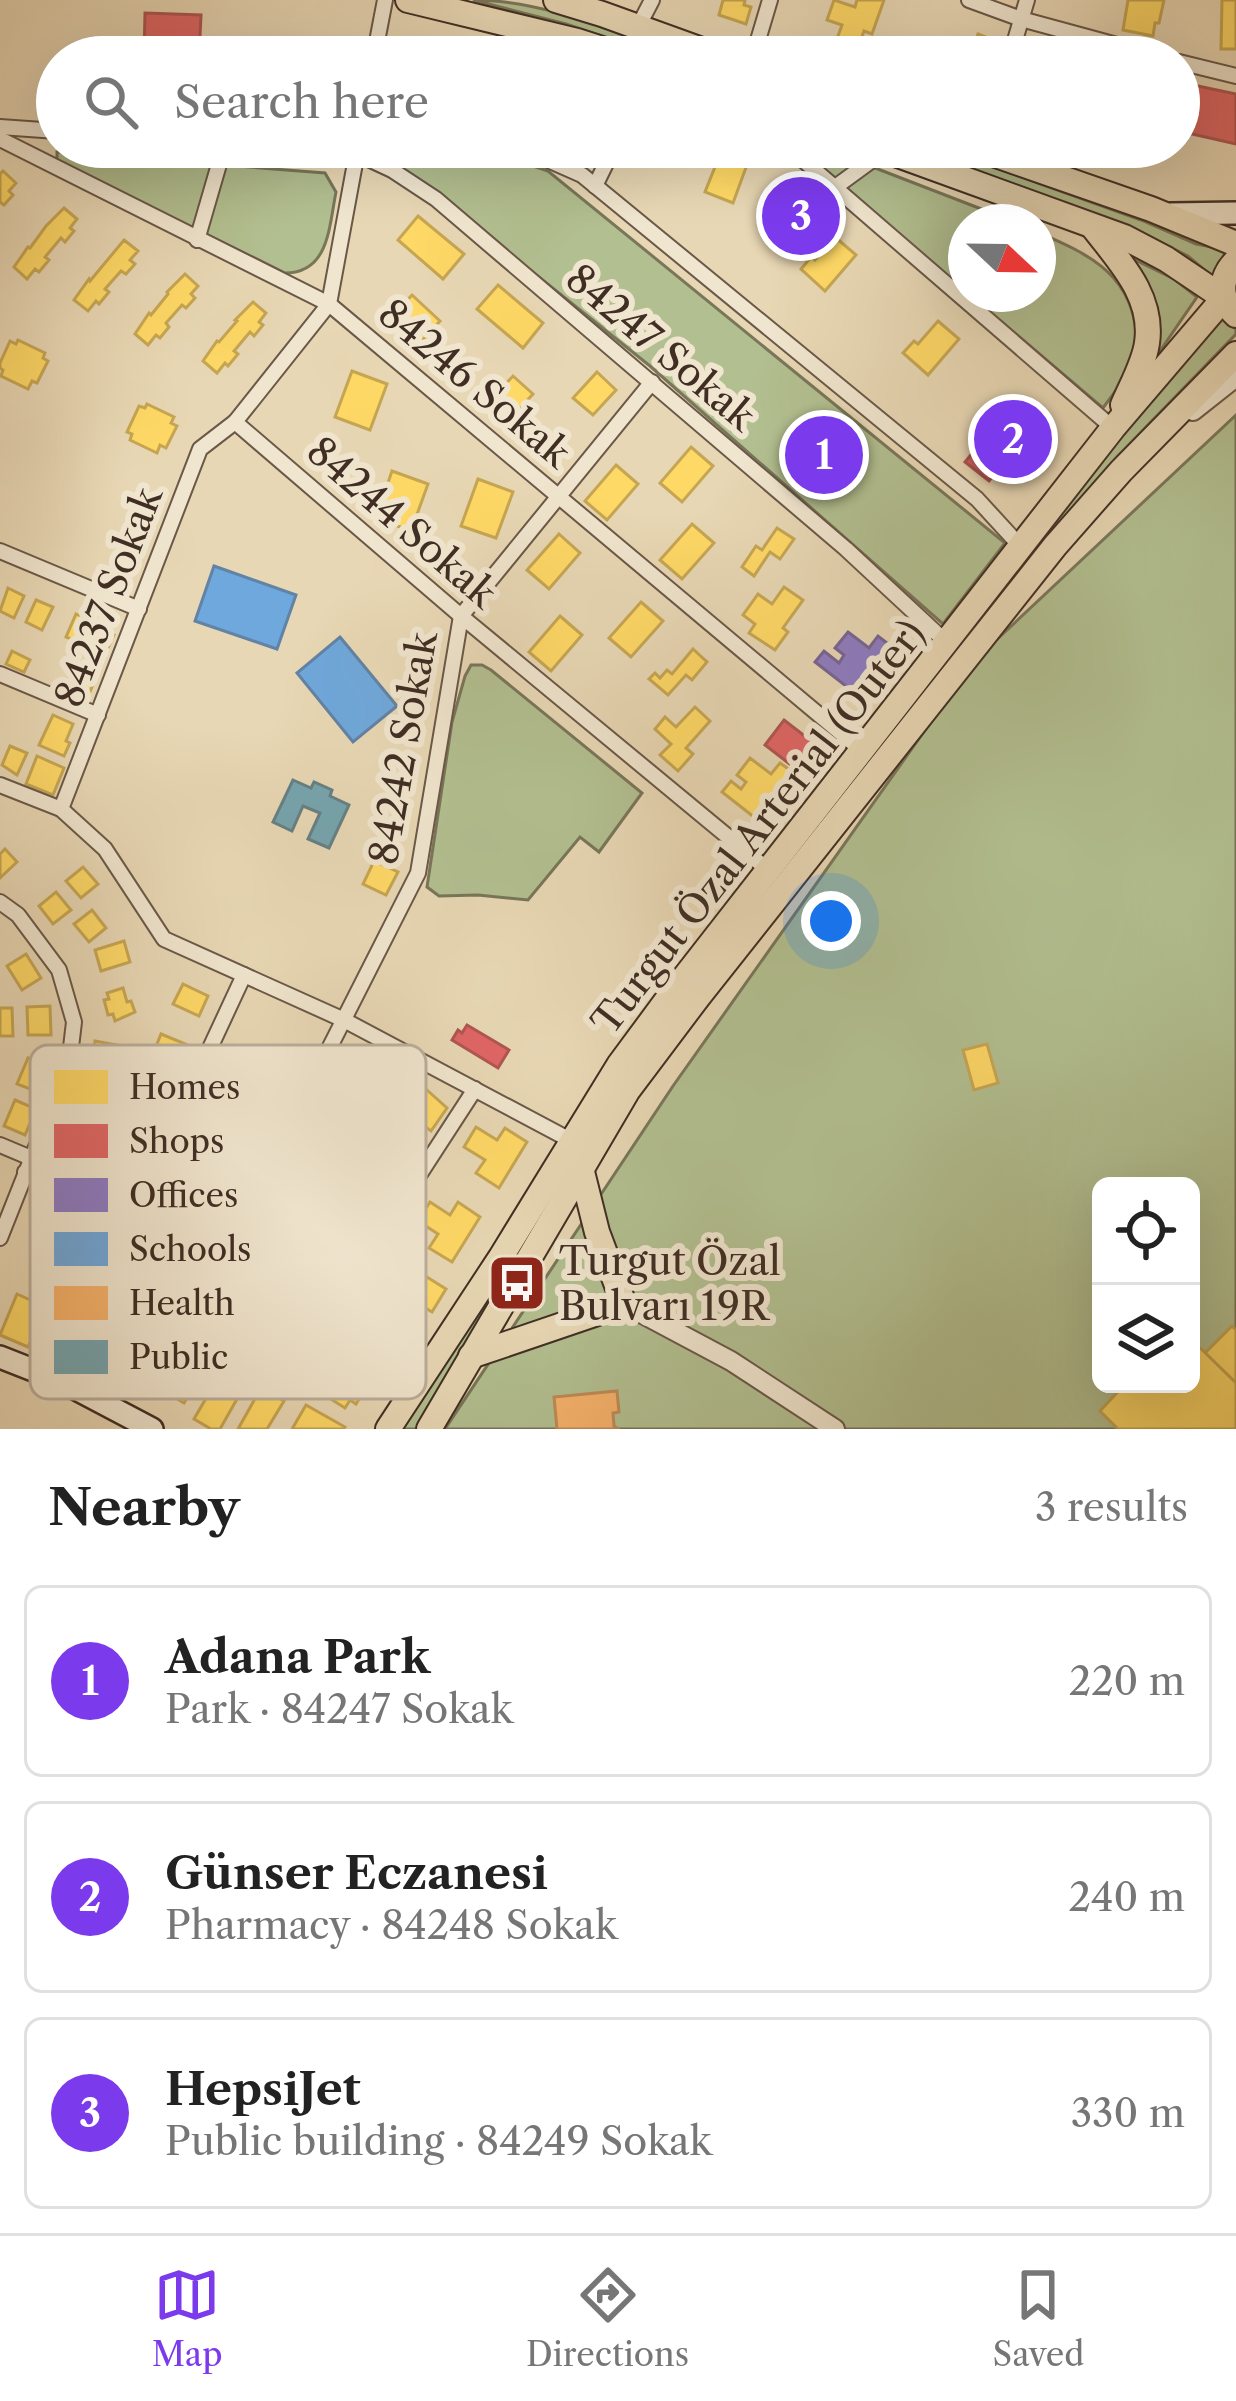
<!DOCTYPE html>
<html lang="en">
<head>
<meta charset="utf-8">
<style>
	body { margin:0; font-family:"Libre Caslon Text",serif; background:#f6f6f6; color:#222 }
	.controls { position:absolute; right:36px; bottom:36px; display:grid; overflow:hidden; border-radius:18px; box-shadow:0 12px 48px #0002 }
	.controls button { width:108px; height:108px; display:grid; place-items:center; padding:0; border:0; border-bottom:3px solid #e0e0e0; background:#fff; color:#222; font:60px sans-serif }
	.compass { position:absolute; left:948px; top:204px; width:108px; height:108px; border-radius:50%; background:#fff; box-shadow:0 12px 48px #0002; rotate:112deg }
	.you { position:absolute; left:831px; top:921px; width:42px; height:42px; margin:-30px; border:9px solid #fff; border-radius:50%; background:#1a73e8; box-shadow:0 0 0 18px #1a73e833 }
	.badge { display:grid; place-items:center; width:78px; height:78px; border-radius:50%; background:#7c3aed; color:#fff; font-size:39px; font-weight:700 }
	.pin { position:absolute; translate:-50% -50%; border:6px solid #fff; box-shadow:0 3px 12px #0006 }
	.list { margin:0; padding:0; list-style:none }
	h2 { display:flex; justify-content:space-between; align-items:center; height:156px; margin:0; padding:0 48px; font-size:51px }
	h2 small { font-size:39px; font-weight:400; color:#767676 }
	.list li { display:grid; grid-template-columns:78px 1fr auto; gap:36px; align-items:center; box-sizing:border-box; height:192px; margin:0 24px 24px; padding:0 24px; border:3px solid #e0e0e0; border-radius:18px }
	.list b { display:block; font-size:45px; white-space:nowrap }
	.list p { margin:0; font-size:39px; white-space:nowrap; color:#767676 }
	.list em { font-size:39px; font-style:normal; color:#767676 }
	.icon { flex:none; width:66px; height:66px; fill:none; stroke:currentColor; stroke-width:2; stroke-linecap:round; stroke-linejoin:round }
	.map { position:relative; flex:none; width:1236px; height:1429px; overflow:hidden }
	.search { position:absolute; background:#fff; box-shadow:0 12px 48px #0002; left:36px; right:36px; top:36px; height:132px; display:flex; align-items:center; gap:30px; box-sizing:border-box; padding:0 42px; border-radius:66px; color:#767676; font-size:45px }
	.sheet { height:804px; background:#fff }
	nav { display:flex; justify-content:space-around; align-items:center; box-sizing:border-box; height:168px; border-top:3px solid #e0e0e0; background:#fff; font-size:33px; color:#767676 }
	nav a { display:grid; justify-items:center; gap:6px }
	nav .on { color:#7c3aed }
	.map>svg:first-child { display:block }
</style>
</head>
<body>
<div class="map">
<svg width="1236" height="1429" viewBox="0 0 1236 1429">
	<rect width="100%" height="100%" fill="#e8d7b4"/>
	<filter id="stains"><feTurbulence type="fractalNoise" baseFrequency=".00167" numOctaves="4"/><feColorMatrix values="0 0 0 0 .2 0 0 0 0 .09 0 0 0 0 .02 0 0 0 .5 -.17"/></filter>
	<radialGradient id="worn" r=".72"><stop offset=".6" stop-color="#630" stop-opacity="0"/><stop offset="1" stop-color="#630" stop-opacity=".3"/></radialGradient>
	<g fill="#b2bf90" stroke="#79765a" stroke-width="3" fill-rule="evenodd">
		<path d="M473 0C546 0 619 34 687 57H665L566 24Z"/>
		<polygon points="361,147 476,147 548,171 1005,543 943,624 650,366 439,197 360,154"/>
		<polygon points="796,147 821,147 1015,222 966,222 966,292"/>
		<polygon points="910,147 938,147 1141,220 1196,244 1228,250 1214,278 1188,256 1136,230"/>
		<path d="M57 152 325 173 336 192C329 227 329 273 285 273L57 161Z"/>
		<path d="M1038 232C1083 252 1126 270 1135 324 1137 333 1140 343 1137 352 1132 372 1115 391 1103 408L969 294H1038Z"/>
		<polygon points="1129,257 1174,279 1197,297 1151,364"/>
		<polygon points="1217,315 1236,329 1236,334 1116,458 803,847 418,1429 398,1429 533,1226 799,844"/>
		<path d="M1236 415V1429H445L673 1086 974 661ZM1101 1186H1191V1384H1101Z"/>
		<polygon points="471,665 482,665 491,670 642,793 599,852 580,837 528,900 478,895 439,896 427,887 452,722 465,676"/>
	</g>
	<g fill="#ffd966" stroke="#c6a652" stroke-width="3">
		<polygon points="723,0 745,0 744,5 751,7 746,24 719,15"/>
		<polygon points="834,0 855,7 857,0 884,0 872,34 864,31 855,55 834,47 842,25 827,20"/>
		<polygon points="1128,0 1164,0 1159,23 1155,23 1153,36 1123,30"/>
		<polygon points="1222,0 1236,0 1236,49 1221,49"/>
		<polygon points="978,34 1001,43 996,57 946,57 951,43 972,51"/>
		<polygon points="721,152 748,162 733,203 705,192"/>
		<polygon points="3,171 16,183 9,191 13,195 4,205 0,202 0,174"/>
		<polygon points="64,208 77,219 70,228 74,231 65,242 61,238 45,257 49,260 39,272 35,269 27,279 14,267 28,247 30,248 46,226"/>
		<polygon points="418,216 464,254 443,279 398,240"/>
		<polygon points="835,237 856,255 825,291 801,269 811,257 815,260"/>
		<polygon points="124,240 138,251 130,260 135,264 126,274 121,271 105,289 109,292 99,304 96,301 88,311 74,300 89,279 90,281"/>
		<polygon points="185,274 198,286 191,294 195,298 186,308 182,305 166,323 169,327 160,338 156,335 148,345 135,334 149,313 151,315 168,294 167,292"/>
		<polygon points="498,285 543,323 523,348 477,309"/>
		<polygon points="412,295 440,321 416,347 388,321"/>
		<polygon points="253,302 266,313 259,322 263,325 254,336 250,332 234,351 238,354 228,366 225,363 217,373 203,361 217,341 219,342 237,321 235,320"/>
		<polygon points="938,321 959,339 928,375 903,353 914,341 918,344"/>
		<polygon points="18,340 45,353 43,358 48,361 37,383 32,381 28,389 1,376 3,370 0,368 0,363 10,341 16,344"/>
		<polygon points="352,371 387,384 370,430 335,417"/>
		<polygon points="597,372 616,390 593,415 573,398"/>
		<polygon points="513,376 533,394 506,423 486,405"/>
		<polygon points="147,404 174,417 171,423 177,426 166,448 160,445 157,453 130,440 132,434 127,432 139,406 145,408"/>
		<polygon points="691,447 713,466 682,502 660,483"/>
		<polygon points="616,465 638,484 607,520 585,501"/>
		<polygon points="392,471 428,484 411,531 376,518"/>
		<polygon points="478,479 513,492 496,538 461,526"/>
		<polygon points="692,524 714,543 682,579 660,560"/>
		<polygon points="777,528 794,539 780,559 770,552 754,576 742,567 756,546 762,550"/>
		<polygon points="559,534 580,553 549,589 527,570"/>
		<polygon points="784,587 803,600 783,628 788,632 775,650 749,633 755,624 743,615 758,594 772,604"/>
		<polygon points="8,588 24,596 14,618 0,611"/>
		<polygon points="36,600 53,607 42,630 26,622"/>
		<polygon points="641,602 663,621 631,657 609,638"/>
		<polygon points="76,614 94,622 93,626 114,635 105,654 66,637"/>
		<polygon points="560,616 582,635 551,671 529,652"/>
		<polygon points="693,649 707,662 692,680 686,675 668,695 649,679 655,673 660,678 667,670 672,674"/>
		<polygon points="12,651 30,660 24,672 6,664"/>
		<polygon points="75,663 96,677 89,694 66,683"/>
		<polygon points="695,707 710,721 686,748 693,754 678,771 660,755 671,744 655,729 665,717 676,727"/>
		<polygon points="53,715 73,724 66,741 70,743 64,756 39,745"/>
		<polygon points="10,746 27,753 17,775 2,765"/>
		<polygon points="37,756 64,768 53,795 26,784"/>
		<polygon points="750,758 771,774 780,763 797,775 774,804 767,799 754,817 722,792 731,781 741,789 746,782 737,775"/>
		<polygon points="5,849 17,862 0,878 0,854"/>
		<polygon points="374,861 398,872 386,895 363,884"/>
		<polygon points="83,867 98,884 81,898 66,881"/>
		<polygon points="56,892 71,910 53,924 39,906"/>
		<polygon points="92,910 106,928 89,942 74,924"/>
		<polygon points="124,941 130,962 101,971 95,950"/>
		<polygon points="26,954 41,978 22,990 7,966"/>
		<polygon points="183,984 208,996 199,1016 173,1004"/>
		<polygon points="123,988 127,1002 131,1001 135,1012 115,1021 113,1014 108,1015 104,1000 109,999 107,993"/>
		<polygon points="50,1006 51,1035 28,1035 27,1007"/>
		<polygon points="0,1008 12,1008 13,1036 0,1036"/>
		<polygon points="161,1034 188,1045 181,1065 153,1054"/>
		<polygon points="95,1041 127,1047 122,1071 91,1065"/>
		<polygon points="987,1044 998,1083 974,1090 963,1050"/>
		<polygon points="28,1058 49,1066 38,1092 17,1084"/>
		<polygon points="427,1090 447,1108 431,1131 409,1115"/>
		<polygon points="15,1100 36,1109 25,1135 4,1126"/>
		<polygon points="476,1127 497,1140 505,1128 527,1142 499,1188 476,1173 485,1160 464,1147"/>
		<polygon points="430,1202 450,1215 458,1202 480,1217 452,1262 429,1248 438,1234 418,1221"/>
		<polygon points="402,1271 407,1275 409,1271 425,1280 427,1277 446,1289 432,1312 392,1288"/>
		<polygon points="17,1294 37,1303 34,1312 42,1316 28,1347 0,1335"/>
		<polygon points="1232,1326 1236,1330 1236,1383 1205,1353"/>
		<polygon points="1191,1339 1236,1383 1236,1429 1118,1429 1100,1411 1125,1384 1191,1384"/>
		<polygon points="192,1340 214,1353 184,1403 162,1390"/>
		<polygon points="227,1362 250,1376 220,1429 211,1429 194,1419"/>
		<polygon points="329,1365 366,1387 356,1404 350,1400 345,1408 315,1389"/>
		<polygon points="261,1388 284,1401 267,1429 238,1429"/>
		<polygon points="306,1405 345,1427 344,1429 292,1429"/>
	</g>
	<g fill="#e06666" stroke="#b05552" stroke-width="3">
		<polygon points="145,13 201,15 199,57 144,57"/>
		<polygon points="1179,82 1236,94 1236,144 1179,131"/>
		<polygon points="993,428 1016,447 989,481 965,462"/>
		<polygon points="784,720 819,747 800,772 765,745"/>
		<polygon points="467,1025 509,1050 498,1068 452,1040 458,1030 462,1033"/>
	</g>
	<polygon fill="#8e7cc3" stroke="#776593" stroke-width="3" points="848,632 869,648 878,636 895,649 872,678 865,673 851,690 815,662 824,651 839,663 844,655 835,648"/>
	<g fill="#6fa8dc" stroke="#6183a5" stroke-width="3">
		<polygon points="214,566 296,595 277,649 195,621"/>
		<polygon points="340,637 397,706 353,742 297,673"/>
	</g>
	<polygon fill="#f6b26b" stroke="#bf8a56" stroke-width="3" points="617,1391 619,1412 613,1413 614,1426 618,1429 557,1429 554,1397"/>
	<polygon fill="#76a5af" stroke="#668185" stroke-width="3" points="293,780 311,788 314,782 332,790 330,796 349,805 329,848 308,839 320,813 303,806 292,831 273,822"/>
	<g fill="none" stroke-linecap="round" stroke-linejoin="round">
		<g stroke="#6a5848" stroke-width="18">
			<g id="minor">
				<polyline points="969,0 1021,19 1161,57"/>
				<polyline points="638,27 652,0"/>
				<polyline points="374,57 385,0"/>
				<polyline points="753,57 770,0"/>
				<polyline points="1010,57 1027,0"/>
				<polyline points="1179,62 1236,76"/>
				<polyline points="0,127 57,131"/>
				<polyline points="0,139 329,304 861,750"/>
				<polyline points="308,147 349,150 392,170 436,199 846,549 946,642"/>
				<polyline points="358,147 329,304 235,422 461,616 767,869"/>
				<polyline points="506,147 548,160 582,175 977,499 1021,547"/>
				<polyline points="788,147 1113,428"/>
				<polyline points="595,186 614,147"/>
				<polyline points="834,188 886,150"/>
				<polyline points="197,240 224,147"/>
				<polyline points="0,551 139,609"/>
				<polyline points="0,674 98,715"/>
				<polyline points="0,785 61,809 105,849 164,939 344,1020 572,1141"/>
				<polyline points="61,809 200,449 235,422"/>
				<polyline points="0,902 18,915 59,970 74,1022 69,1064 0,1238"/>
				<polyline points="0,1145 31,1158"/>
				<polyline points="25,1172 138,1201 182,1219 240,1209 260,1185 418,873 461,616 652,382"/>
				<polyline points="112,1259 280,1360 294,1360 307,1348 475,1089"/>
				<polyline points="61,1381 112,1259 244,975"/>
			</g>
		</g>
		<g stroke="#6a5848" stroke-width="22">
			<g id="tertiary">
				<polyline points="1193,411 1236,377"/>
				<polyline points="624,1304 731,1361 835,1429"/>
			</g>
		</g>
		<g stroke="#402e24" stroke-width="26">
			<g id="secondary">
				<polyline points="1171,214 1236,213"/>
				<polyline points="0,1357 61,1381 152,1429"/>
			</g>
		</g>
		<g stroke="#402e24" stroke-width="28">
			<g id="primary">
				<polyline points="408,0 577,41 627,57"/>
				<polyline points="556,0 602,14 721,57"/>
				<polyline points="876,147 1124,237 1166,259 1224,298"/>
				<polyline points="973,147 1151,209 1236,244"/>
				<path d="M1093 227C1119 261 1154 296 1147 343 1144 364 1131 386 1123 405"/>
				<path d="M1236 261C1219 278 1219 299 1236 315"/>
				<polyline points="471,1356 624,1304 597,1232 582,1172"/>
				<polyline points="388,1429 501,1257 619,1065 670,996 1113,428 1224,298"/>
				<polyline points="429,1429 628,1090 698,997 1055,546 1121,471 1236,354"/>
			</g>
		</g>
		<use href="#minor" stroke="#f0e5ce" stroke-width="14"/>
		<use href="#tertiary" stroke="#f0e5ce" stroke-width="18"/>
		<use href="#secondary" stroke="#f0e5ce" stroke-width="21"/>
		<use href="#primary" stroke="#e8d7b4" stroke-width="24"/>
	</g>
	<defs>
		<g id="bus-square" transform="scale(3)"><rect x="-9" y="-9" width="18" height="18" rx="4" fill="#8f2418" stroke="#f0e5ce"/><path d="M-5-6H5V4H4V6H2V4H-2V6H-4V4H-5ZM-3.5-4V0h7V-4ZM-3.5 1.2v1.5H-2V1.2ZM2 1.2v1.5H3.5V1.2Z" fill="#fff"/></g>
	</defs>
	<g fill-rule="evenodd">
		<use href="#bus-square" x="517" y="1283"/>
	</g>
	<g text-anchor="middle" stroke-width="12" stroke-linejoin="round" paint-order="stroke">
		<g font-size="39" fill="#402e24" stroke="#f0e5ce">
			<text transform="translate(661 347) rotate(40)" y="14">84247 Sokak</text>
			<text transform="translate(475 383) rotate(40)" y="14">84246 Sokak</text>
			<text transform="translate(402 522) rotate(41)" y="14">84244 Sokak</text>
			<text transform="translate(108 597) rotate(-69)" y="14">84237 Sokak</text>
			<text transform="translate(403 748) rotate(-80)" y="14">84242 Sokak</text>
			<text transform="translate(758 827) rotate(-52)" y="14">Turgut Özal Arterial (Outer)</text>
		</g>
		<g font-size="39" fill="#402e24" stroke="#f0e5ce" text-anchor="start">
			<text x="559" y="1275">Turgut Özal<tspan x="559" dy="45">Bulvarı 19R</tspan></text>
		</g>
	</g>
	<rect x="30" y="1045" width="396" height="354" rx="18" fill="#f0e5ce" stroke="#bbae9b" stroke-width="3"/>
	<rect x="54" y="1070" width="54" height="34" fill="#ffd966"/>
	<rect x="54" y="1124" width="54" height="34" fill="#e06666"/>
	<rect x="54" y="1178" width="54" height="34" fill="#8e7cc3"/>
	<rect x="54" y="1232" width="54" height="34" fill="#6fa8dc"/>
	<rect x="54" y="1286" width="54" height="34" fill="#f6b26b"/>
	<rect x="54" y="1340" width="54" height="34" fill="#76a5af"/>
	<g font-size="33" fill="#402e24">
		<text x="129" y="1099">Homes</text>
		<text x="129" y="1153">Shops</text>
		<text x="129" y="1207">Offices</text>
		<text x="129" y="1261">Schools</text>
		<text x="129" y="1315">Health</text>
		<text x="129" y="1369">Public</text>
	</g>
	<rect width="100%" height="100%" filter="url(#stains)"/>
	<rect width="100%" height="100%" fill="url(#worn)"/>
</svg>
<div class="controls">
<button><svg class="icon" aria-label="locate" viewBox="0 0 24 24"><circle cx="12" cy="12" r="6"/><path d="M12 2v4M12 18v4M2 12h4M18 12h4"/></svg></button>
<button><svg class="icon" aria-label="layers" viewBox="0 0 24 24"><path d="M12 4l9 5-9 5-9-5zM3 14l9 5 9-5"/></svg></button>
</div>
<svg class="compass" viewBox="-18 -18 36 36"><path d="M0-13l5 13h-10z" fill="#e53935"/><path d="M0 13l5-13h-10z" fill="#767676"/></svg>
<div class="you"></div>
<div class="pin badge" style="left:824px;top:455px">1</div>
<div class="pin badge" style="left:1013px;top:439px">2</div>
<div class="pin badge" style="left:801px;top:216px">3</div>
<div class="search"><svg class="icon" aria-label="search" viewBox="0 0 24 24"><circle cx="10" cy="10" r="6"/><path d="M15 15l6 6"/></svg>Search here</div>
</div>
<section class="sheet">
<h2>Nearby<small>3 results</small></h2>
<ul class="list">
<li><span class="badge">1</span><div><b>Adana Park</b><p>Park · 84247 Sokak</p></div><em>220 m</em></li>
<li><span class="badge">2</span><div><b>Günser Eczanesi</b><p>Pharmacy · 84248 Sokak</p></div><em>240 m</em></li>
<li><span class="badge">3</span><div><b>HepsiJet</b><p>Public building · 84249 Sokak</p></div><em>330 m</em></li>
</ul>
</section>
<nav>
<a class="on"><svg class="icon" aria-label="map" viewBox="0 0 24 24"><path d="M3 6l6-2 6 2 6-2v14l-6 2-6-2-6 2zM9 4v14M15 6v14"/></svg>Map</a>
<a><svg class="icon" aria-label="directions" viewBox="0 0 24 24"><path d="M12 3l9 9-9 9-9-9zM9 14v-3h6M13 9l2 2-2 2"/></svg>Directions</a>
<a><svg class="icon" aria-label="saved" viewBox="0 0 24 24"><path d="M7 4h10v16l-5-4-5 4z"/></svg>Saved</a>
</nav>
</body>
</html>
